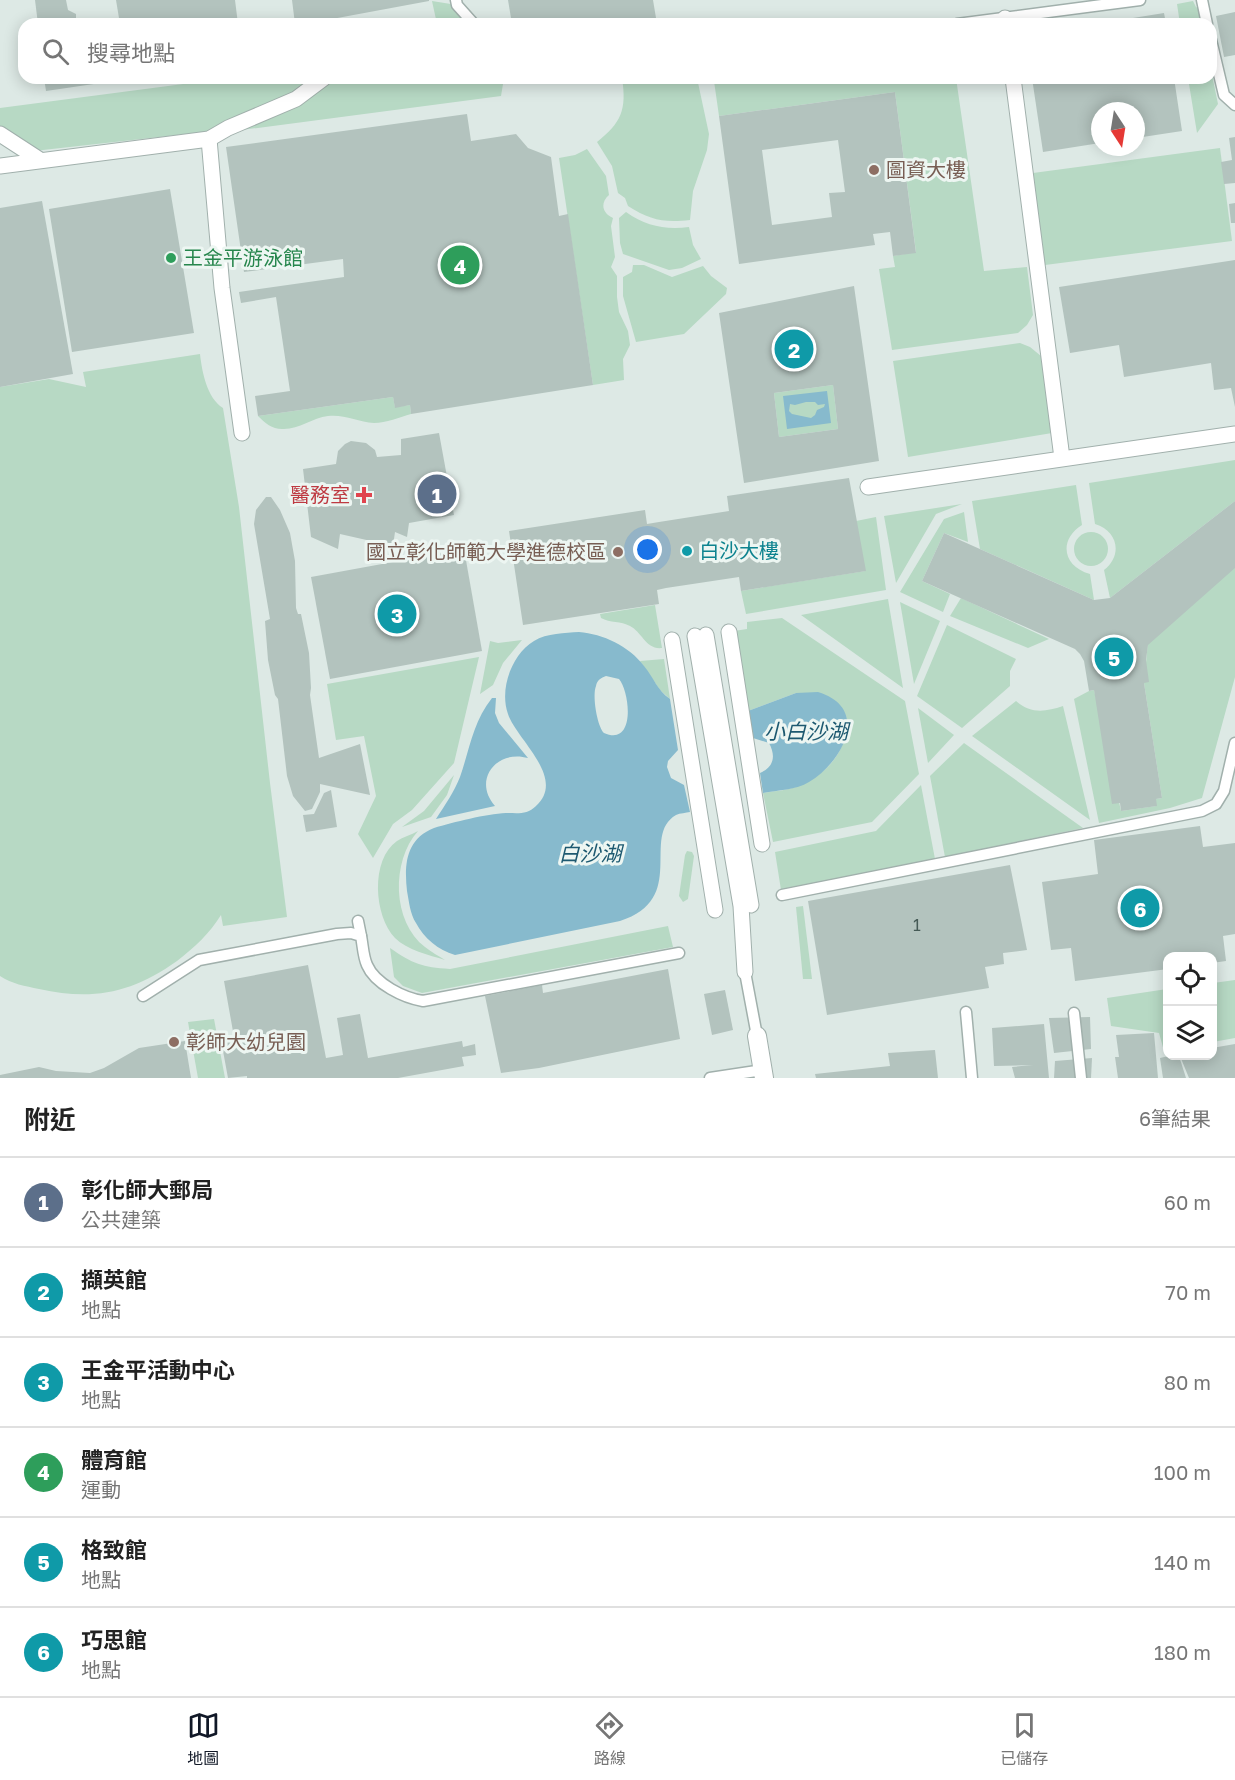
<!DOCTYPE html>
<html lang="zh-TW">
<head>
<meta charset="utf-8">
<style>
	body { margin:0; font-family:"Golos Text","Noto Sans TC",sans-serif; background:#f6f6f6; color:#222 }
	.controls { position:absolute; right:18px; bottom:18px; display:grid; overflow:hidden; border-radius:12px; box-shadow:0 3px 15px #0003 }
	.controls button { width:54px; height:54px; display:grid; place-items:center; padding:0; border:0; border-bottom:2px solid #e0e0e0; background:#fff; color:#222; font:30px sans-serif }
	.compass { position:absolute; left:1091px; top:102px; width:54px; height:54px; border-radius:50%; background:#fff; box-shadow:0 3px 15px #0003; rotate:168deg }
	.you { position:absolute; left:648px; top:550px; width:21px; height:21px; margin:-15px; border:4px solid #fff; border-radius:50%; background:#1a73e8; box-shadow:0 0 0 9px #1a73e833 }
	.badge { display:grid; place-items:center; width:39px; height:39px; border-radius:50%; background:#111827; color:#fff; font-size:20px; font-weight:700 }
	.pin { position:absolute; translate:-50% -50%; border:3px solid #fff; box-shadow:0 2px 6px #0006 }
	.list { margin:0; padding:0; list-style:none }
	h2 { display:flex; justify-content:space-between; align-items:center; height:78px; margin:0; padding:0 24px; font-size:26px }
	h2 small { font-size:20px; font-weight:400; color:#767676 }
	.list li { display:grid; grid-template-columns:39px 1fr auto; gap:18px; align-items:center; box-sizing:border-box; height:90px; padding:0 24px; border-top:2px solid #e0e0e0 }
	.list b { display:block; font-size:22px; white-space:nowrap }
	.list p { margin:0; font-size:20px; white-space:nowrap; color:#767676 }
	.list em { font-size:20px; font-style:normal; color:#767676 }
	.icon { flex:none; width:33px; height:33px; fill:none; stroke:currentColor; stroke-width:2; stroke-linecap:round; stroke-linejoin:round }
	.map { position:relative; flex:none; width:1235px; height:1078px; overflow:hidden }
	.search { position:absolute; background:#fff; box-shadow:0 3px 15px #0003; left:18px; right:18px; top:18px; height:66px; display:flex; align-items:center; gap:15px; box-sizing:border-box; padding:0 21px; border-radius:18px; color:#767676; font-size:22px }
	.sheet { height:618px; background:#fff }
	nav { display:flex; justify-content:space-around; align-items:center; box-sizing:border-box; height:84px; border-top:2px solid #e0e0e0; background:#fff; font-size:16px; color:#767676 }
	nav a { display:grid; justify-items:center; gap:3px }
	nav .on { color:#111827 }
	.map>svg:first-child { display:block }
</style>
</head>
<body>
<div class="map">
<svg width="1235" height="1078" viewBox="0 0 1235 1078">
	<rect width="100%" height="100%" fill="#dde9e5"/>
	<g fill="#b7d9c4">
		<polygon points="432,1 457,5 474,24 437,24"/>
		<polygon points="1193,1 1196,7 1201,10 1203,24 1180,24 1177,4"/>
		<polygon points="1211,70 1218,104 1197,133 1188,78 1211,78"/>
		<polygon points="229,78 313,78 293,94 213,131 34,151 0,129 0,108"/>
		<polygon points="333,78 504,78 501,96 234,131 302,103"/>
		<path d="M622 78H697L709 134 707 150 693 191 690 220C664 223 650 220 628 206L625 198 618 193 612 166 597 142C621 123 627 110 622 78Z"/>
		<polygon points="738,78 956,78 984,271 1027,267 1033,315 1027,325 1018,333 892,350 879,269 895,267 893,256 916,252 895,92 719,116 714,81"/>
		<polygon points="1220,148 1232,241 1045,265 1033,173"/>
		<path d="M587 149 606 176 609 195C600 203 602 213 613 218L611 226 615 257 611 267 617 276V297L619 312 628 331 630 345 623 359 624 380 593 385 559 158 575 155Z"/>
		<path d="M626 212C646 226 665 230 689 227L693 245 701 259 682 268 669 270 623 254 620 243 619 218Z"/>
		<polygon points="633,265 644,265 672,277 703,266 711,276 727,288 726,294 684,334 636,342 623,296 623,277 632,272"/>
		<polygon points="1020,343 1030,347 1041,356 1052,433 908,457 893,361"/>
		<path d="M200 354C202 372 207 398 223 408L239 507 270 783 287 917 223 926 221 915C210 933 194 948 177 961 132 993 93 1001 39 989 25 986 12 984 0 976V387L49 379 86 387 83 372Z"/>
		<polygon points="833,385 838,429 779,437 774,393"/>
		<path d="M393 397 395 407 410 405 411 414C400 417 386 423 374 423 358 422 344 414 328 416 312 418 298 430 282 429 272 429 265 423 258 416Z"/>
		<path d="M1235 460V501L1110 598 1104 570C1123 555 1118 531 1095 524L1089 483Z"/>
		<path d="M1076 485 1082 525C1058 540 1063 567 1090 574L1094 600 980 549 972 501Z"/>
		<polygon points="962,504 936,514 896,583 884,516"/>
		<polygon points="964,512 968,542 944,533 922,581 950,594 943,612 900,592 944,519"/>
		<polygon points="876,517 886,590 746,614 741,591 865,571 856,521"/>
		<circle cx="1091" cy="549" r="17"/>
		<polygon points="1235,567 1235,677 1202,798 1170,808 1099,823 1074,699 1089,691 1094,690 1121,811 1156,806 1156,799 1162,798 1144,683 1148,642"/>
		<polygon points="961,598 1049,639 1028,648 950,616"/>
		<polygon points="888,599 890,611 903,688 801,615"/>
		<polygon points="900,602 940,621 914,684"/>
		<path d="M655 605 662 648C646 650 642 632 630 626 621 621 610 623 601 618L600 614Z"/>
		<path d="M782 618 905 701 919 774 872 822 773 842 763 793C775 791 790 790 801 785 831 771 849 748 846 715L796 693 748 711 734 631 747 629V622Z"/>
		<polygon points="947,625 1016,659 1010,671 1010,686 962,728 917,696"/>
		<polygon points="522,640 503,663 493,685 480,694 490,641 498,643"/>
		<polygon points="479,657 454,763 412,810 393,824 373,858 358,834 376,796 364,736 336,740 327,684"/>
		<polygon points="664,659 670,699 660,690 640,661"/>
		<path d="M1016 701C1031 714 1045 712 1063 706L1090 820 972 736Z"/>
		<polygon points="918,708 954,735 928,763"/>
		<polygon points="964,743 1083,828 945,857 930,776"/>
		<polygon points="454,775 447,795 431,817 402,827 424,811"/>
		<polygon points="921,785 935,859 781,890 775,852 876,831"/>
		<path d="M418 831C391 861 392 922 425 947 431 952 439 956 445 960 429 955 407 950 395 938 374 916 370 860 397 841 403 837 411 835 418 831Z"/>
		<polygon points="687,851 692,852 694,856 688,899 683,902 679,896 685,855"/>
		<polygon points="803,906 812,979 803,979 796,907"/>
		<path d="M668 926 673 947 422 993 403 986 394 977 390 948C413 964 422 967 450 969Z"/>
		<polygon points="1235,980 1235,1038 1213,1042 1213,983"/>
		<polygon points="1167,989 1167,1051 1164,1051 1159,1033 1111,1026 1107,998"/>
		<polygon points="214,1019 225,1078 198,1078 188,1022"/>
	</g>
	<g fill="#87bacd" fill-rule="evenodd">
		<path d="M827 391 831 423 787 429 783 396ZM806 402H815L818 405 825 404 824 407 817 410 815 415 811 418 792 414 789 411 790 404 795 405Z"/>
		<path d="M579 632C603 634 629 646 644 666 654 678 657 690 670 699L678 750 668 761 667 767 671 778 684 785 690 812C686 813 680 813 676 815 640 836 689 899 620 921L455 955C438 950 424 938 416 923 410 914 409 901 407 891 404 864 406 839 434 828 454 822 486 814 506 813 518 813 527 815 536 806 567 778 516 739 508 714 499 689 512 654 534 641 547 633 565 633 579 632ZM606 676 619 679C630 692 636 747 604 733 597 726 592 695 596 686 597 680 601 678 606 676Z"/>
		<path d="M818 692C871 708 843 762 809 782 796 790 778 790 763 793L760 773C774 767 776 756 769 743L753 738 748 711 796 693Z"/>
		<path d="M492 698H496L495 713 499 723 528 758C497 749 472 780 495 806L436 819C445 805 454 792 460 777 470 748 473 722 492 698Z"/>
	</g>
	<g fill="#b3c3be" fill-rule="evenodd">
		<polygon points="35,0 66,0 68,10 76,14 76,20 70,24 38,24"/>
		<polygon points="116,0 235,0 238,24 120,24"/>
		<polygon points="292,0 429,0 429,1 305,24 295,24"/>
		<polygon points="508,0 653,0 657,24 512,24"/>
		<polygon points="1235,12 1235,55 1224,57 1216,16"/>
		<polygon points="1164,13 1166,24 1102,24 1102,23"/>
		<polygon points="44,78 128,78 128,79 46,91"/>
		<polygon points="1032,78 1174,78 1182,131 1136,138 1136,111 1100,111 1100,143 1043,152"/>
		<path d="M895 92 916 253 893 256 890 232 873 234 875 245 739 264 719 116ZM838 140 845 192 829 193 832 217 772 225 762 150Z"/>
		<polygon points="467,114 471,141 516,134 528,148 551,157 559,216 568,214 593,385 411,414 410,405 395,408 393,397 258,416 255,396 290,391 276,297 241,303 239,292 344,277 343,259 244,272 226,147"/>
		<polygon points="1235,137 1235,183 1224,184 1221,162 1232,160 1229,138"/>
		<polygon points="170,189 194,333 72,352 49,209"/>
		<polygon points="42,201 73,374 0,387 0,208"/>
		<polygon points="1235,203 1235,223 1231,223 1229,204"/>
		<polygon points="1235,260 1235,407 1231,388 1214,390 1211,363 1124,377 1119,345 1070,353 1059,287"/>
		<path d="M854 286 879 461 744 483 719 313ZM833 385 838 429 779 437 774 393Z"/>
		<polygon points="439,433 454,515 409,523 407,537 395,532 393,546 340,534 338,549 311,537 303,469 336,464 338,451 345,444 351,441 366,443 375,450 377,457 401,455 401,439"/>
		<polygon points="849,478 866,571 741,591 739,577 666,588 657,590 659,604 523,625 509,531 645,510 647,524 659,522 729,511 727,496"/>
		<polygon points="266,497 271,497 280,510 290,533 295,561 296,608 298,614 301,614 309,653 311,688 310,695 319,758 360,744 370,795 320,784 320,792 312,809 305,811 293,796 287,776 278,699 275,695 268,660 265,621 270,619 254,524 256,510"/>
		<polygon points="1235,501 1235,568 1148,645 1146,660 1149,682 1144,683 1162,798 1156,799 1157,806 1121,811 1120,803 1112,804 1094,690 1089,691 1084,661 1080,654 1075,649 922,581 944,533 1094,600 1110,598"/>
		<polygon points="464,549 482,651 330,679 311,577"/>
		<polygon points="331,790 337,827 306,832 303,815 314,814 324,793"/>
		<polygon points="1200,826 1203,847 1235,843 1235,934 1223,936 1226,961 1212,963 1212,957 1168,957 1168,969 1075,981 1071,948 1051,950 1042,882 1098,874 1094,840"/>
		<polygon points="1010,865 1027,950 1003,953 1004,964 985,967 989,988 827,1015 808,901"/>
		<polygon points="308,965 326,1058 343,1055 337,1018 360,1014 368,1058 462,1041 463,1047 475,1044 476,1055 462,1057 464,1066 398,1078 247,1078 247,1076 228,1078 221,1040 234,1037 224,981"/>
		<polygon points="668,969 680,1039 539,1068 501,1073 485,996 542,985 543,993"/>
		<polygon points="725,990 733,1030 712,1035 704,994"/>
		<polygon points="1090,1017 1091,1049 1054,1053 1049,1018"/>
		<polygon points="1044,1024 1049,1078 1015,1078 1012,1067 1033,1065 994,1066 992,1028"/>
		<polygon points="1154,1033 1158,1078 1118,1078 1115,1057 1119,1057 1116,1035"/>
		<polygon points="185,1041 191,1078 0,1078 0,1075 39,1067 56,1071 90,1073 104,1068 139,1048"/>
		<polygon points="1235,1044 1235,1078 1189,1078 1180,1056 1212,1056 1212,1048"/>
		<polygon points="935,1050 938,1078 816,1078 815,1074 890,1066 888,1053"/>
		<polygon points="1169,1056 1179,1056 1186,1078 1163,1078 1160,1058"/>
		<polygon points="1092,1058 1091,1078 1054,1078 1055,1061"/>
	</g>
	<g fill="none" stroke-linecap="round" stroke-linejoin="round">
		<g stroke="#a1b0ac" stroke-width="13">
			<g id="service">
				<polyline points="456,0 457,5 474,24"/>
				<polyline points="1202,0 1207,24"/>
				<polyline points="957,24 1140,0"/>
				<polyline points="1211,40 1224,95 1235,105"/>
				<polyline points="782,895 1202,811 1216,804 1224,791 1235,743"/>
				<polyline points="358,921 361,936"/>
				<polyline points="745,972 757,1036"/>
				<path d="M143 996 199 960 337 934 351 933 361 936C363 946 363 956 367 965 375 984 404 998 423 1001L679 953"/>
				<polyline points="966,1012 972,1078"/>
				<polyline points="1074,1013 1081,1078"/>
				<polyline points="710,1078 763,1070"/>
			</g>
		</g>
		<g stroke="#a1b0ac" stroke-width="17">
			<g id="pedestrian">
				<polyline points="1005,18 1005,24"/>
				<polyline points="1013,78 1062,458"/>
				<polyline points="0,134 40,160"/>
				<polyline points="209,139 222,288 242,433"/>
				<polyline points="0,166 209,139 228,128 296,99 324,78"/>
				<polyline points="868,487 1235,434"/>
				<polyline points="729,632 762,844"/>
				<polyline points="706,635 751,905"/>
				<polyline points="695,636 741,906 745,972"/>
				<polyline points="672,640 715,910"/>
			</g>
		</g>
		<g stroke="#a1b0ac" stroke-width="20">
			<polyline id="minor" points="757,1036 764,1078"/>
		</g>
		<use href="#service" stroke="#fff" stroke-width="10"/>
		<use href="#pedestrian" stroke="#fff" stroke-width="15"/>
		<use href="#minor" stroke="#fff" stroke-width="18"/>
	</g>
	<g fill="#8d6e63" stroke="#edf6f2" stroke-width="2">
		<circle cx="874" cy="170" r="6"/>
		<circle cx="618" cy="552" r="6"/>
		<circle cx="174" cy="1042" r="6"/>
	</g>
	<circle fill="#2e9e5b" stroke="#edf6f2" stroke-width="2" cx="171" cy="258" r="6"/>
	<path fill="#e0444e" stroke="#edf6f2" stroke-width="2" d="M361 486h6v6h6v6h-6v6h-6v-6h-6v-6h6z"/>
	<circle fill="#0f9aa8" stroke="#edf6f2" stroke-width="2" cx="687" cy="551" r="6"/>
	<g text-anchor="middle" stroke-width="6" stroke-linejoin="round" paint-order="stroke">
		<g font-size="16" fill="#455a56">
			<text x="917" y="931">1</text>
		</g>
		<g font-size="20" fill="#785e54" stroke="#edf6f2" text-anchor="start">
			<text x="886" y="177">圖資大樓</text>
			<text x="606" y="559" text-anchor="end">國立彰化師範大學進德校區</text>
			<text x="186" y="1049">彰師大幼兒園</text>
		</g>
		<g font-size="20" fill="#27864d" stroke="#edf6f2" text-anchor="start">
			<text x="183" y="265">王金平游泳館</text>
		</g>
		<g font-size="20" fill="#be3a42" stroke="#edf6f2" text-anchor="end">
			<text x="350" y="502">醫務室</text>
		</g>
		<g font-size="20" fill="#0d838f" stroke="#edf6f2" text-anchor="start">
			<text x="699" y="558">白沙大樓</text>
		</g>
		<g font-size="21" font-style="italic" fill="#1d5970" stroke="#edf6f2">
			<text x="806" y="739">小白沙湖</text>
			<text x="590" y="861">白沙湖</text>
		</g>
	</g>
</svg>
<div class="controls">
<button><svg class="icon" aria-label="locate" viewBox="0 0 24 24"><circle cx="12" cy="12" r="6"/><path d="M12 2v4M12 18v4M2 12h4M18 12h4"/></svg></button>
<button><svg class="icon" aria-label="layers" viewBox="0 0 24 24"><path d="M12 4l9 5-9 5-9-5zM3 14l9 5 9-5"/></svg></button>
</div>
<svg class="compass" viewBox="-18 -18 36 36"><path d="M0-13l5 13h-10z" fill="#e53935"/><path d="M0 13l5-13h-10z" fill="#767676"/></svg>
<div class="you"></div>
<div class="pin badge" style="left:437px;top:494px;background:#5c6f8a">1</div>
<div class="pin badge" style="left:794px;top:349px;background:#0f9aa8">2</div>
<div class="pin badge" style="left:397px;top:614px;background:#0f9aa8">3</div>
<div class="pin badge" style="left:460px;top:265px;background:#2e9e5b">4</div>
<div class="pin badge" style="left:1114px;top:657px;background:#0f9aa8">5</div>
<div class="pin badge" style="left:1140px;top:908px;background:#0f9aa8">6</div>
<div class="search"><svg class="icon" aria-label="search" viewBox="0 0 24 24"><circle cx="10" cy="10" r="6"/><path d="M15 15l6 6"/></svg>搜尋地點</div>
</div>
<section class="sheet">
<h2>附近<small>6筆結果</small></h2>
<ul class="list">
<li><span class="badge" style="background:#5c6f8a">1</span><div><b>彰化師大郵局</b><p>公共建築</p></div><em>60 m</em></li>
<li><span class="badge" style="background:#0f9aa8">2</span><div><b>擷英館</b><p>地點</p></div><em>70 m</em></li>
<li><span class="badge" style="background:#0f9aa8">3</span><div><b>王金平活動中心</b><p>地點</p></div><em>80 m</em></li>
<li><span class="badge" style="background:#2e9e5b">4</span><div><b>體育館</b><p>運動</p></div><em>100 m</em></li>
<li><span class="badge" style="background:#0f9aa8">5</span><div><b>格致館</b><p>地點</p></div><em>140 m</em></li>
<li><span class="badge" style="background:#0f9aa8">6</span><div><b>巧思館</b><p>地點</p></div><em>180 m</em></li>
</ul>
</section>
<nav>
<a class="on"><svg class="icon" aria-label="map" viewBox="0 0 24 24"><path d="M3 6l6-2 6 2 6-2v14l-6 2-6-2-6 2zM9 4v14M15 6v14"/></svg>地圖</a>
<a><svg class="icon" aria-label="directions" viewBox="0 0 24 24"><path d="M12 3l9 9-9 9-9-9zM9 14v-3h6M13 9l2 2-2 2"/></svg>路線</a>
<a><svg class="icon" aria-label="saved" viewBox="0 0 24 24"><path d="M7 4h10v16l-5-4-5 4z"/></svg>已儲存</a>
</nav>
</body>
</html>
